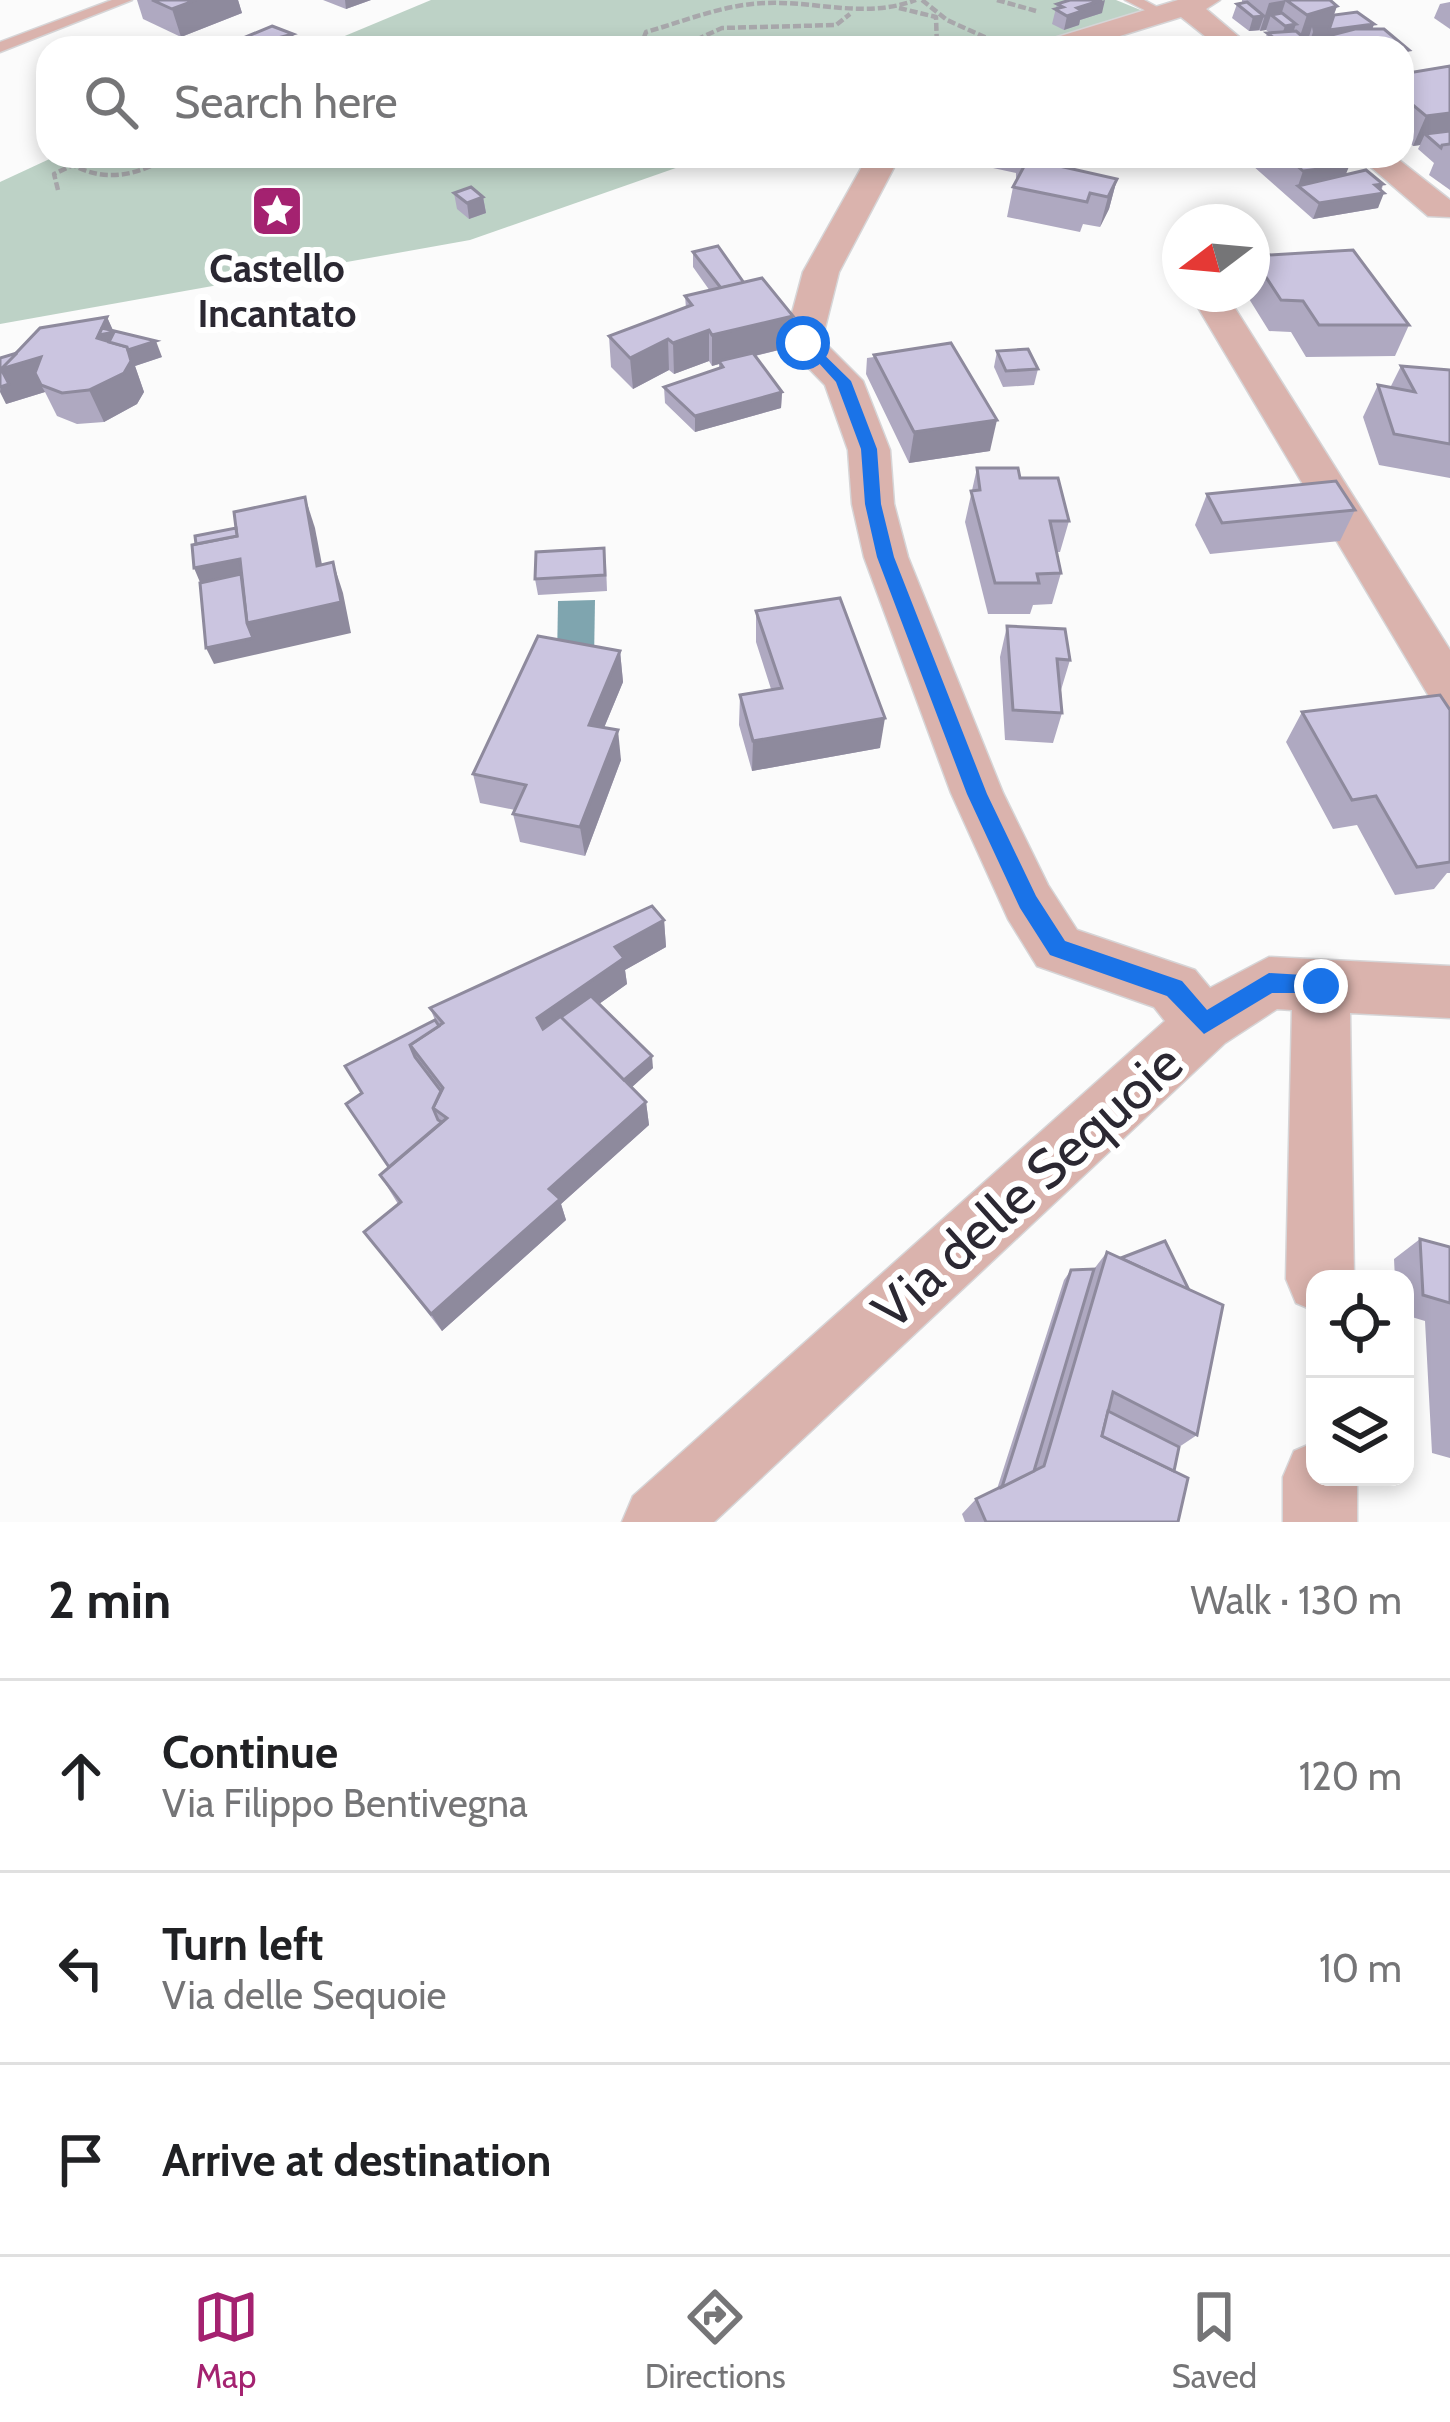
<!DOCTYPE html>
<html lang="en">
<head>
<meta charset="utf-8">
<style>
	body { margin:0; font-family:Cabin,sans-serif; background:#f6f6f6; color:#202124 }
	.controls { position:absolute; right:36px; bottom:36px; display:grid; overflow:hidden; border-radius:24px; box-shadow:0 6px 18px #0003 }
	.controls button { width:108px; height:108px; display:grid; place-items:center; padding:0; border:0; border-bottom:3px solid #e0e0e0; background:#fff; color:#202124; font:60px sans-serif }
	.compass { position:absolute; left:1162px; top:204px; width:108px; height:108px; border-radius:50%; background:#fff; box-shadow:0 6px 18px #0003; rotate:254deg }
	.stop { position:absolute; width:36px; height:36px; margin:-27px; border:9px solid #1a73e8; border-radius:50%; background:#fff }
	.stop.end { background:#1a73e8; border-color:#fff; box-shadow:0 3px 12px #0008 }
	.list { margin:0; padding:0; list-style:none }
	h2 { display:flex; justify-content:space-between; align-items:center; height:156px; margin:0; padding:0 48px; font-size:51px }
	h2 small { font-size:39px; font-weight:400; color:#757577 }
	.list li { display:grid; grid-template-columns:78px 1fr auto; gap:36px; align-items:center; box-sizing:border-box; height:192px; padding:0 48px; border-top:3px solid #e0e0e0 }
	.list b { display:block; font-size:45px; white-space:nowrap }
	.list p { margin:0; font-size:39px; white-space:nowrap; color:#757577 }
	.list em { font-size:39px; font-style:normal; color:#757577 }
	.icon { flex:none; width:66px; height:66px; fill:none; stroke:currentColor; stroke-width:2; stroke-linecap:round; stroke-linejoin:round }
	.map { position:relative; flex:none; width:1450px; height:1522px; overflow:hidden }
	.search { position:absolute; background:#fff; box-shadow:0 6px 18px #0003; left:36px; right:36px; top:36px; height:132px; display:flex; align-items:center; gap:30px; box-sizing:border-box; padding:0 42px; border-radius:36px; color:#757577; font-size:45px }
	.sheet { height:732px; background:#fff }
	nav { display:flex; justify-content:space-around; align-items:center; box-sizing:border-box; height:168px; border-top:3px solid #e0e0e0; background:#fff; font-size:33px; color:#757577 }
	nav a { display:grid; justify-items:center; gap:6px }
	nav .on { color:#a42270 }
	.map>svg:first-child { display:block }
</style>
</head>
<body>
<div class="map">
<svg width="1450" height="1522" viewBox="0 0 1450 1522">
	<rect width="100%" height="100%" fill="#fbfbfb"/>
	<g fill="#bdd2c6">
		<polygon points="431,0 1116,0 1143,11 1028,48 316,48"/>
		<polygon points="56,156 710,156 470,240 0,324 0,182"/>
	</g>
	<polygon fill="#7fa5af" points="595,600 594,660 557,661 558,601"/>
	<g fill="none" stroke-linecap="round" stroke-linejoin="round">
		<g stroke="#d6d5d7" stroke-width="3">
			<g id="service">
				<polygon points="112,0 132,0 0,52 0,42"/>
				<polygon points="1125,0 1144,0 1170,14 1158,17"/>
			</g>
		</g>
		<g stroke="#d6d5d7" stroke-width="3">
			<g id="minor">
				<polygon points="1178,0 1220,0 1206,9 1252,48 1220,48 1181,17 1081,48 1037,48 1041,42"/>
				<polygon points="868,156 900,156 839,272 822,340 863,381 890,450 894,504 908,557 1003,793 1048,885 1077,930 1195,970 1210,988 1269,957 1450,966 1450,1018 1350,1013 1354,1279 1315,1279 1315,1311 1296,1303 1286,1279 1292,1010 1277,1009 1225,1043 714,1522 622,1522 633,1496 1165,1021 1154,1007 1037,966 1008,919 951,793 864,557 852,504 848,450 825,385 784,343 803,272"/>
				<polygon points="1358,156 1394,156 1450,200 1450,217 1428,216"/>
				<polygon points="1190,294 1226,294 1450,650 1450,708 1433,703"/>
				<polygon points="1315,1442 1315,1477 1357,1477 1357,1522 1283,1522 1283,1477 1294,1451"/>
			</g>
		</g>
		<g stroke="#a8a7ab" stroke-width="4.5" stroke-dasharray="8 3" stroke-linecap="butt">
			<polyline points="922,0 947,20 998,43 994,48"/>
			<polyline points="997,0 1036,11"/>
			<polyline points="899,8 936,17 937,48"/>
			<path d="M640 48 646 32C685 21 725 4 766 3 818 1 865 19 916 0"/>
			<polyline points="642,48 700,38 722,28 836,25 850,14"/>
			<path d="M58 190 54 174 73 165C106 183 139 175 170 156"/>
		</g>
		<use href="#service" fill="#dab3ad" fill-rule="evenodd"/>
		<use href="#minor" fill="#dab3ad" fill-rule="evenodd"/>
	</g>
	<g fill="#afa9c1">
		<polygon points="137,0 238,0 242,13 181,37 143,19"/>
		<polygon points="323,0 371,0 346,9"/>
		<polygon points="1242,0 1330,0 1337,6 1334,15 1374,24 1372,29 1402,48 1317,48 1318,46 1308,47 1308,40 1303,41 1300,48 1263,48 1267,33 1270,33 1266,30 1249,31 1232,18 1237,4 1242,3"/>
		<polygon points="1450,2 1450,29 1434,18 1440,4"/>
		<polygon points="1057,4 1102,13 1080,20 1079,25 1064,30 1052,24"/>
		<polygon points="293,34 296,48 244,48 241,39"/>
		<polygon points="1450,66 1450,190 1429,175 1434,163 1418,149 1420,145 1413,146 1402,136 1402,74"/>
		<polygon points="502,156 546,156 546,158 520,168"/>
		<polygon points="971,156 1068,156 1062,167 1117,179 1109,209 1100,227 1083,224 1080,232 1007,217 1013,187 1016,181 1016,173 970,163"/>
		<polygon points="1244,156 1348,156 1345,175 1383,184 1378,208 1313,219 1244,158"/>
		<polygon points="454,193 483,197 486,213 469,219 457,209"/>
		<polygon points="693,252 744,283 793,316 791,347 755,356 782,392 781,408 695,432 665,403 664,387 719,368 719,364 712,366 709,361 674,374 669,370 633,389 611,367 609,336 686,308 685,296 710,291 693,267"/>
		<polygon points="1252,256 1409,325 1395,356 1306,357 1291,332 1269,331 1246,294 1252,294"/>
		<polygon points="107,317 113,331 162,357 135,366 144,392 137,404 104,422 77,424 57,416 45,392 6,404 17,353"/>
		<polygon points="997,351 1038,369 1034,385 1003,387 994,367"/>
		<polygon points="874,355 990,451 909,463 866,374 867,358 874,357"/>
		<polygon points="1401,366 1450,370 1450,478 1379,465 1363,417 1378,385 1390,388"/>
		<polygon points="977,468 1020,478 1069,521 1060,552 1056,552 1061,573 1052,604 1033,605 1030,614 988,614 965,522"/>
		<polygon points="1207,494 1355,510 1340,541 1210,554 1195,525"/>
		<polygon points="606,564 607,591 538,595 535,579"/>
		<polygon points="756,611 880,748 752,771 739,725 740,695 771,689 756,642"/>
		<polygon points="1007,626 1070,660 1061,690 1062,713 1053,743 1005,740 1000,657"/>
		<polygon points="620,651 623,682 604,728 621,760 585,856 520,842 513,814 515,810 480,803 473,774"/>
		<polygon points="1450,710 1450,873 1447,873 1434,889 1395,895 1357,825 1333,829 1286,742 1302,712"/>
		<polygon points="664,920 666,947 625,970 627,984 599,1004 653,1068 631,1088 646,1102 649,1125 561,1204 566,1220 442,1331 364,1232 398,1204 380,1175 389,1168 346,1104 361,1093 345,1066 435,1020 430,1008"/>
		<polygon points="1420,1239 1450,1247 1450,1458 1432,1453 1425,1321 1405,1315 1405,1279 1395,1279 1394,1259"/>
		<polygon points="1107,1252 1197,1435 1179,1447 1174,1471 1178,1522 965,1522 962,1514 976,1499 997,1489 1064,1280 1071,1270 1094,1269"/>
	</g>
	<g fill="#8e8a9d">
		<polygon points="196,0 238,0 242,13 181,37 172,9"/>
		<polygon points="345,0 371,0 346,9"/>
		<polygon points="1105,0 1102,13 1080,20 1079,25 1064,30 1067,16 1077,8"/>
		<polygon points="1286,0 1279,21 1271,15 1266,30 1260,31 1269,3"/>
		<polygon points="1337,6 1328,30 1374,24 1369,39 1320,38 1318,46 1308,47 1313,32 1312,27 1308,40 1303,41 1300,48 1276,48 1278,41 1299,39 1307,15"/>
		<polygon points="1264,16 1259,30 1249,31 1253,17"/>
		<polygon points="1296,24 1291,39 1280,40 1285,26"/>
		<polygon points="293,34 296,48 256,48 255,44"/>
		<polygon points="1409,50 1402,67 1402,51"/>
		<polygon points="1450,113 1450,141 1425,134 1420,145 1413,146 1426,116"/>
		<polygon points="519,156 546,156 546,158 520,168"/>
		<polygon points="1025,156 1047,156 1043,175 1022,170"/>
		<polygon points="1062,156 1068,156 1058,173"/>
		<polygon points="1352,159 1340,189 1298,186 1303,171 1337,161"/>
		<polygon points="1117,179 1109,209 1100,227 1108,197"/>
		<polygon points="1383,184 1379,193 1384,193 1378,208 1313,219 1319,203"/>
		<polygon points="483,197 486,213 469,219 467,203"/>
		<polygon points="793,316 791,347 721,364 719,361 719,364 712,366 712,335"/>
		<polygon points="107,317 121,348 156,341 162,357 135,366 144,392 137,404 104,422 89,390 55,359"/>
		<polygon points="709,330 709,361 674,374 673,343"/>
		<polygon points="668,339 669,370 633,389 630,358"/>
		<polygon points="48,343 41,385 45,392 6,404 0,392 1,369"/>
		<polygon points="782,392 781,408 695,432 695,416"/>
		<polygon points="997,420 990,451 909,463 914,432"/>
		<polygon points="305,497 315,528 328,596 317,566"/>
		<polygon points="243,552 252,590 333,562 343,593 351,633 214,664 206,648 247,623 207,599 194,568"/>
		<polygon points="620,651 623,682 593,754 589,725"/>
		<polygon points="885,718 880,748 752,771 753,741"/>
		<polygon points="618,730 621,760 585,856 580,827"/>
		<polygon points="664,920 666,947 625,970 627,984 547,1041 537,1018 615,947"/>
		<polygon points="652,1056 653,1068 621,1097 619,1084"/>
		<polygon points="646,1102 649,1125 561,1204 566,1220 442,1331 431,1314 549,1189"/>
	</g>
	<g fill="#cbc5e0" stroke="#8e8a9d" stroke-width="3">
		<polygon points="152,0 196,0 172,9"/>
		<polygon points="1070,0 1102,0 1077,8 1082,11 1067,16 1055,9 1063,7 1057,4"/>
		<polygon points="1286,0 1330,0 1337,6 1307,15"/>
		<polygon points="1247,2 1264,16 1253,17 1237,4"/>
		<polygon points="1357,12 1374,24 1329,30 1334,15"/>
		<polygon points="1282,13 1296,24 1285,26 1271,15"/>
		<polygon points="272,26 293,34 255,44 241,39"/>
		<polygon points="1355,29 1384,29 1409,50 1402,51 1402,48 1335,48 1320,38"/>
		<polygon points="1296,31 1304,38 1278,41 1267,33"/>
		<polygon points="1450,66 1450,113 1426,116 1402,96 1402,74"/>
		<polygon points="1450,131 1450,144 1442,145 1441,148 1425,134"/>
		<polygon points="1286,156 1348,156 1352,159 1337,161 1343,166 1303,171"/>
		<polygon points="1028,159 1117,179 1108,197 1090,193 1087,202 1013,187"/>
		<polygon points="1366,170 1383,184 1375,185 1384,193 1319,203 1298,186"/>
		<polygon points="471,187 483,197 467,203 454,193"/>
		<polygon points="718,246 744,283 721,288 693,252"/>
		<polygon points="1353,250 1409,325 1319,325 1303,301 1281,300 1252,256"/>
		<polygon points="762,278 793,316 712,335 709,330 673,343 668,339 630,358 609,336 692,305 685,296"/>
		<polygon points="107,317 97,338 127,347 131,361 124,373 89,390 62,393 41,385 35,373 41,357 1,369 40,328"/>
		<polygon points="102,328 156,341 128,350 127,347 109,342 114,332 99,335"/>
		<polygon points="951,343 997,420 914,432 874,355"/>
		<polygon points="1028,349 1038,369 1006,371 997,351"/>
		<polygon points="17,353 1,369 9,384 0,387 0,358"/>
		<polygon points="753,353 782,392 695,416 664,387 723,367 719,361"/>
		<polygon points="1401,366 1450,370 1450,444 1394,434 1378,385 1415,392"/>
		<polygon points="977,468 1018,468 1020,478 1058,478 1069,521 1050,521 1061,573 1037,574 1039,583 995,583 971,491 980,490"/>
		<polygon points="1336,481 1355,510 1222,523 1207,494"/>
		<polygon points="305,497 317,566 333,562 341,602 247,623 240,559 194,568 192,545 237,536 234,512"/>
		<polygon points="236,528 237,536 196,544 195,536"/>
		<polygon points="604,548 605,575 535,579 536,552"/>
		<polygon points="241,574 247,623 253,638 206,648 200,583"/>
		<polygon points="840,598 885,718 753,741 740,695 782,688 756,611"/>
		<polygon points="1007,626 1065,629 1070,660 1057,659 1062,713 1013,710"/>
		<polygon points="538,636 620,651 589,725 618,730 580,827 513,814 526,785 473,774"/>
		<polygon points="1440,695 1450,710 1450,862 1417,867 1376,796 1352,800 1302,712"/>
		<polygon points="652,906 664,920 615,947 624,958 537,1018 543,1029 561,1016 646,1102 549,1189 560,1199 431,1314 364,1232 401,1202 380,1175 447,1118 433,1108 443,1088 410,1045 443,1023 430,1008"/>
		<polygon points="591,996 652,1056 624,1080 561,1017"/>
		<polygon points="435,1020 439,1026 410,1045 415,1057 441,1091 433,1108 438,1120 442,1122 389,1167 346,1104 362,1093 345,1066"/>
		<polygon points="1420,1239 1450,1247 1450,1303 1423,1295"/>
		<polygon points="1165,1241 1189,1290 1121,1258"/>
		<polygon points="1107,1252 1223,1305 1197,1435 1113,1392 1102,1436 1188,1478 1178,1522 986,1522 976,1499 1044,1466"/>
		<polygon points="1094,1269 1034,1471 1002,1487 1071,1270"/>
		<polygon points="1108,1411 1179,1447 1174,1471 1102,1436"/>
	</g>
	<polygon fill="#1a73e8" points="798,340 809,340 851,381 877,449 881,504 894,557 987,794 1036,896 1065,941 1182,981 1207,1010 1269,973 1321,976 1329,979 1329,993 1272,993 1204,1034 1167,996 1050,955 1020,908 967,794 877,557 865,504 861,449 836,382"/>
	<defs>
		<g id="sight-square" transform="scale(2.7)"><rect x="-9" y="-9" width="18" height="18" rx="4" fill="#a42270" stroke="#fff"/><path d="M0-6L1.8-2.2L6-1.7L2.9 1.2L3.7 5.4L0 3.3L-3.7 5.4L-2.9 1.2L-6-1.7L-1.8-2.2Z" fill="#fff"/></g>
	</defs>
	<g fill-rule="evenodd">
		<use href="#sight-square" x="277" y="211"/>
	</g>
	<g text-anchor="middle" stroke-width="12" stroke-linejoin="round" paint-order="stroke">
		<g font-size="39" font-weight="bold" fill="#2b2832" stroke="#fff">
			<text x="277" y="282">Castello<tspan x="277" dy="45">Incantato</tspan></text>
		</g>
		<g font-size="54" fill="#2b2832" stroke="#fff">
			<text transform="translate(1027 1186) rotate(-42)" y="19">Via delle Sequoie</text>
		</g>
	</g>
</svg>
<div class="controls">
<button><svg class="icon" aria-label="locate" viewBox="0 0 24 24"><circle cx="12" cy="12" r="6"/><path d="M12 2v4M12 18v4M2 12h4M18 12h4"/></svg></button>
<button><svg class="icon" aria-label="layers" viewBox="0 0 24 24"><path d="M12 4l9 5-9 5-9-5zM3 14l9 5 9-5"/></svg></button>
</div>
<svg class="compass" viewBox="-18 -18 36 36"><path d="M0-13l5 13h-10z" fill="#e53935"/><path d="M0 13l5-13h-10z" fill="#757577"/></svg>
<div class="stop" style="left:803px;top:343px"></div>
<div class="stop end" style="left:1321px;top:986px"></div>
<div class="search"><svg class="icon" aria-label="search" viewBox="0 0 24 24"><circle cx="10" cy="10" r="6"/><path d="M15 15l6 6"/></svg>Search here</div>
</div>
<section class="sheet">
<h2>2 min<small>Walk · 130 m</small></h2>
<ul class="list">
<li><svg class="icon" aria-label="ahead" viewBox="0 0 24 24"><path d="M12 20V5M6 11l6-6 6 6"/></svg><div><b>Continue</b><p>Via Filippo Bentivegna</p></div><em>120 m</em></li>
<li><svg class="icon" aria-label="left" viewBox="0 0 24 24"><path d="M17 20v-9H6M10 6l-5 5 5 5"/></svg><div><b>Turn left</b><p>Via delle Sequoie</p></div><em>10 m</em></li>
<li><svg class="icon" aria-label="arrive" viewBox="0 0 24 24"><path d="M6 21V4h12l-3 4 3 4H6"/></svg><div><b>Arrive at destination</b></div></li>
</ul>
</section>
<nav>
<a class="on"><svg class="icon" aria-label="map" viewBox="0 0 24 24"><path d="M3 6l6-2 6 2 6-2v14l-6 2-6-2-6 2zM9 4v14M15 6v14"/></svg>Map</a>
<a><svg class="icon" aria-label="directions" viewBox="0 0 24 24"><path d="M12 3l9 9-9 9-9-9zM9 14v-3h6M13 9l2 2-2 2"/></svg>Directions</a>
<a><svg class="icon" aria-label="saved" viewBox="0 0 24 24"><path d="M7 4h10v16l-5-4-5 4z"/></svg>Saved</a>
</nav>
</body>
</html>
